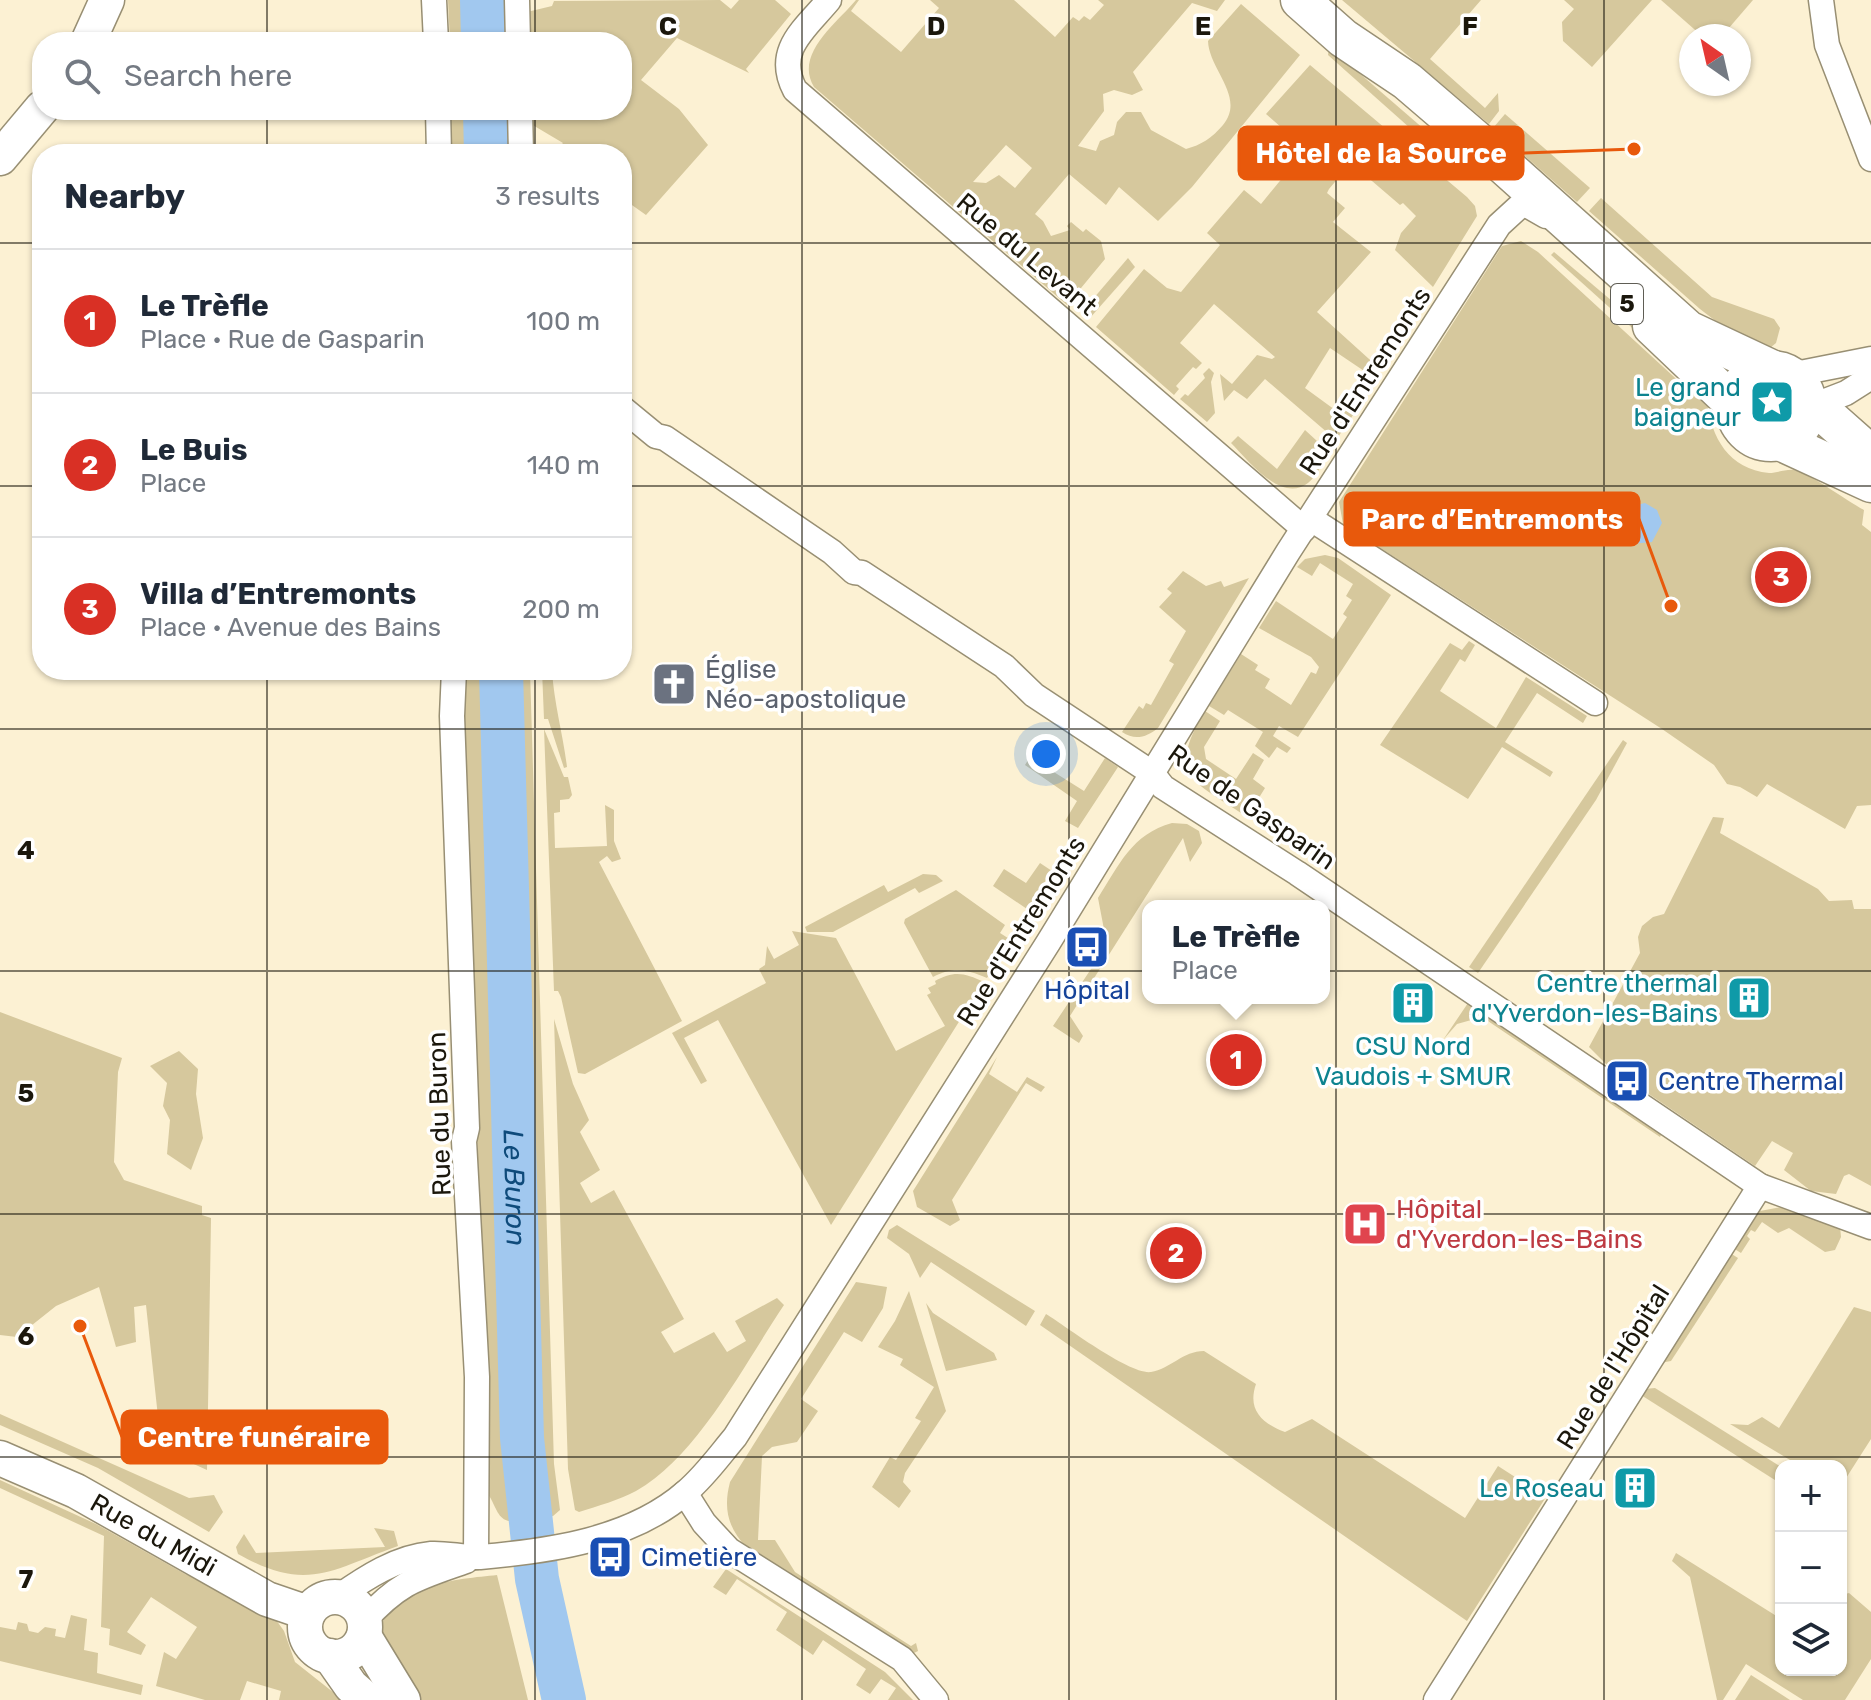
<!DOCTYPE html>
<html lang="en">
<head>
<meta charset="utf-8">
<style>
	body { margin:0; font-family:Rubik,sans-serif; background:#f2f2f3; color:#1f2937 }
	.controls { position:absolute; right:24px; bottom:24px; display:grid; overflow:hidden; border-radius:16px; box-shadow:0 2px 6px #0004 }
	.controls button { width:72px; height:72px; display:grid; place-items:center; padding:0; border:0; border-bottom:2px solid #e0e1e3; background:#fff; color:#1f2937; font:40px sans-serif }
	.compass { position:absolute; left:1679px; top:24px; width:72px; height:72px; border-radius:50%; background:#fff; box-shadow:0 2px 6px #0004; rotate:326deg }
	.you { position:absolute; left:1046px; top:754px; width:28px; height:28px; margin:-20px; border:6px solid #fff; border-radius:50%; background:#1a73e8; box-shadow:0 0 0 12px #1a73e833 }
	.badge { display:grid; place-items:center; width:52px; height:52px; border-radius:50%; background:#d93025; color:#fff; font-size:26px; font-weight:700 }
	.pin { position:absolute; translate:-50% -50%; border:4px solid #fff; box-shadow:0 2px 8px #0006 }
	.popup { position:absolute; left:1142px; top:900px; width:188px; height:104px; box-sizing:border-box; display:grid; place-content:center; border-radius:16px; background:#fff; filter:drop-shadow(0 2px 6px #0005); font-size:26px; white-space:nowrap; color:#747a83 }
	.popup b { font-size:30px; color:#1f2937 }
	.popup::after { content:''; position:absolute; left:50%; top:100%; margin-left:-16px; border:16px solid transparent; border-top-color:#fff }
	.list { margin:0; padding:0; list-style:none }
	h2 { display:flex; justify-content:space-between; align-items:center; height:104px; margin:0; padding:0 32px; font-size:34px }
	h2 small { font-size:26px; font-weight:400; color:#747a83 }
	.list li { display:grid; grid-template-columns:52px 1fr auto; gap:24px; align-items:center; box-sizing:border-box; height:144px; padding:0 32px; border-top:2px solid #e0e1e3 }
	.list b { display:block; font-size:30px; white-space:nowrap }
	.list p { margin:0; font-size:26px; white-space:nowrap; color:#747a83 }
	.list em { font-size:26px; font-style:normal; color:#747a83 }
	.icon { flex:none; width:44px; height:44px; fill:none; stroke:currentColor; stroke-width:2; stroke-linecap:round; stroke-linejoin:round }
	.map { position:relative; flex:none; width:1871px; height:1700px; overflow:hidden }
	.search { position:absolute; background:#fff; box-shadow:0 2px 6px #0004; left:32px; top:32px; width:600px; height:88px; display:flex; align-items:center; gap:20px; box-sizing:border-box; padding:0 28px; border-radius:32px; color:#747a83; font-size:30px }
	.panel { position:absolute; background:#fff; box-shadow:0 2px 6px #0004; left:32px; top:144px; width:600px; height:536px; border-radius:32px }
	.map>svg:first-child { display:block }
</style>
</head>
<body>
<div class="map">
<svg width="1871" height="1700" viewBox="0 0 1871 1700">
	<rect width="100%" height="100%" fill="#fcf1d3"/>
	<g fill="#d6c89d" fill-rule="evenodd">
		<polygon points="448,0 472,0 473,42 450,42"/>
		<polygon points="720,0 731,9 739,0 775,0 791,14 746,69 749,73 677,38 641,80 679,109 708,145 646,215 622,198 622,154 560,154 556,151 563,143 531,124 529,110 622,110 622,42 583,42 582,35 542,39 541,34 522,36 527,12 552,6 554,1"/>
		<path d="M856 0H859L851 11 901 52 939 8 930 0H1014L1055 37 1073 17 1079 21 1084 16 1090 20 1104 5 1098 0H1225L1217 11 1192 3 1133 72 1143 90 1132 95 1114 90 1103 94 1104 111 1078 146 1096 151 1100 141 1114 135 1117 122 1126 112H1141L1151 130 1186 149C1201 145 1212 138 1223 125 1246 97 1209 70 1208 41L1241 4 1300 55 1192 187 1158 221 1119 187 1106 205 1069 174 1035 214 1043 221 1051 236 1070 230 1067 226 1071 222 1083 232 1086 229 1101 241 1105 259 1067 305 814 87C794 54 837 23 856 0ZM1006 145 1032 168 1015 188 999 175 986 183 973 182Z"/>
		<polygon points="1342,0 1481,0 1430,59 1485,108 1498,93 1499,111 1489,124"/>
		<polygon points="1564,0 1652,0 1592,67 1563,41 1562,22 1574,9"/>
		<polygon points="1661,0 1753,0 1722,36 1702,36"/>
		<polygon points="1329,47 1454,155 1452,159 1447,161 1328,55"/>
		<polygon points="1310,65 1467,197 1475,206 1477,216 1433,287 1395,250 1401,233 1416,216 1403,203 1400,205 1351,163 1329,189 1327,193 1345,208 1333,222 1371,252 1317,312 1379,368 1373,377 1330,348 1305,388 1342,415 1360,395 1364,399 1336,440 1265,379 1247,399 1234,390 1224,401 1220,374 1232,384 1257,355 1272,359 1275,357 1214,304 1180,343 1202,363 1196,369 1193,367 1176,386 1179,389 1174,395 1096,327 1144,269 1167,288 1181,292 1220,245 1207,233 1244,190 1261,204 1306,149 1266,114"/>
		<polygon points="451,110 475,110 476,154 452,154"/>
		<polygon points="493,110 509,110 511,154 495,154"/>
		<polygon points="1505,114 1590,188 1577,202 1493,128"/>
		<polygon points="1601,198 1712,297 1774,319 1780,328 1776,343 1770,348 1730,332 1700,309 1589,211"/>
		<path d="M1521 241 1538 252 1685 387 1707 401C1711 438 1729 469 1769 473 1777 473 1786 469 1794 470 1813 475 1845 500 1864 510L1862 525 1871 532V805L1857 806 1845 829 1767 784 1757 797 1740 787 1727 784 1714 765 1662 729 1343 524 1339 502 1502 246Z"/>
		<polygon points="1554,252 1663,344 1678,369 1551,255"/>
		<polygon points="1128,258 1135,267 1089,319 1081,313"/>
		<polygon points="1209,368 1214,373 1211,382 1215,413 1207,422 1180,399 1185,394 1188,396 1205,378 1203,374"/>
		<path d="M1305 430 1329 452C1323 462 1317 476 1308 483 1281 504 1248 460 1231 443L1238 436 1277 469Z"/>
		<polygon points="1325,555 1338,558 1391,595 1298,737 1279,726 1273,736 1291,748 1287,753 1277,747 1269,758 1255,746 1263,732 1228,710 1224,715 1209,706 1241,654 1258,665 1255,670 1270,679 1265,688 1291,705 1311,672 1316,674 1319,667 1311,657 1259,628 1276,601 1333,639 1347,617 1343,614 1352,600 1346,596 1353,584 1320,563 1312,576 1297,567 1305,559"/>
		<path d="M1183 571 1206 586 1221 581 1224 587 1249 578 1158 728C1147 737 1135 741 1122 732L1139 706 1143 709 1146 703 1151 705 1174 664 1169 661 1186 631 1159 607 1172 593 1167 589Z"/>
		<polygon points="1469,641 1475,645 1465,662 1460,659 1440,691 1496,728 1526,677 1587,716 1583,723 1537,693 1505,742 1553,772 1550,777 1502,747 1468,799 1380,745 1450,643 1462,650"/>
		<path d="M463 670H491L520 1521C497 1524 499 1511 488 1494Z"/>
		<polygon points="510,670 530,670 554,1464 560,1510 553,1516 539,1518"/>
		<path d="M542 670H552C554 704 563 734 567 767L564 768 548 719H544Z"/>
		<path d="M1205 711 1220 721 1204 747 1206 759 1236 779 1253 753 1264 760 1253 779 1265 788 1247 817C1194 781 1165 777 1205 711Z"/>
		<polygon points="544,729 564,777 568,777 572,795 569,799 560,800 560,812 554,813 555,848 607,846 605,805 614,810 614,841 621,859 612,862 607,856 599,862 682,1021 585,1074 578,1073 561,997 558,991 554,991"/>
		<polygon points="1623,740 1627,743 1596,800 1478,973 1469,967"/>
		<polygon points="1030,757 1084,791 1105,758 1118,767 1078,828 1065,821 1077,801 1025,765"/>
		<polygon points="1713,817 1724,818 1720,833 1818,889 1829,901 1852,900 1854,909 1871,909 1871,1186 1849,1174 1844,1176 1836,1194 1811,1191 1784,1170 1793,1153 1772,1141 1755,1166 1609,1067 1589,1047 1640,953 1638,937 1642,926 1653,917 1664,914"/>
		<path d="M1172 823 1187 824 1199 831 1202 843 1190 862 1183 838 1070 1016 1083 1036 1079 1043 1053 1026 1107 945 1098 898C1119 865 1132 834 1172 823Z"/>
		<polygon points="1040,863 1052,871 1027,909 993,886 1004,869 1026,883"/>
		<polygon points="923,874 936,875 943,881 919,893 915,888 833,932 807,932 805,927 884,885 888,892"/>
		<path d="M956 890 1005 925 1000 933 1011 940 987 978C966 969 953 966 933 977L904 923 905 919Z"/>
		<path d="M792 931 836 938 896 1051 945 1026 927 995 931 993 928 988 936 984 935 981C954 970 965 973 984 982L831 1225 718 1020 684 1038 707 1081 701 1084 672 1033 766 983 759 969 765 965 767 946 774 959 799 945Z"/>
		<polygon points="1468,1003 1662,1133 1660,1137 1482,1017 1457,1024 1443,1040"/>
		<polygon points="0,1012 122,1058 118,1072 114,1162 124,1180 202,1206 202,1215 211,1218 207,1470 167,1452 161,1445 146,1305 134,1307 136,1342 116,1347 99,1287 56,1306 17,1337 0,1335"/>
		<path d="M554 1019 573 1084 589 1120 580 1132 600 1170 580 1183 591 1203 614 1190 684 1319 661 1332 674 1353 714 1332 727 1352 746 1341 735 1321 777 1298 784 1305C745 1363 697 1457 636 1491 619 1500 598 1506 579 1512L575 1510 568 1469Z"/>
		<polygon points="179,1051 198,1069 196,1094 203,1138 191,1170 167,1154 170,1120 163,1106 167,1083 150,1066"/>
		<polygon points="997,1057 989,1074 1017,1092 1027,1077 1045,1087 1041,1092 1026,1083 952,1200 960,1220 950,1226 917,1207 913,1191"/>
		<polygon points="1782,1207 1840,1226 1841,1237 1835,1250 1825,1252 1789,1228 1778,1233 1762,1222 1755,1232 1751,1230 1747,1236 1750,1239 1741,1253 1733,1248 1760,1211"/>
		<polygon points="897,1225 1035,1311 1026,1326 931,1262 920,1278 909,1254 887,1238 889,1230"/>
		<polygon points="1730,1253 1738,1258 1671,1361 1660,1363"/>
		<path d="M856 1282 887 1287 883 1308 862 1342 844 1332 801 1399 818 1411 797 1442 772 1447 762 1456 758 1540H775L795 1572 911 1646 916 1643 918 1651 914 1653 747 1548C728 1528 723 1509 730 1482Z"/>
		<polygon points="909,1291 946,1411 905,1473 903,1482 911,1491 899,1508 872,1487 890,1457 896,1460 921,1421 915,1418 934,1387 900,1365 903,1359 878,1347 895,1321"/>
		<polygon points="926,1303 933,1313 994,1353 997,1360 946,1371"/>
		<polygon points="1854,1307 1871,1312 1871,1439 1841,1486 1841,1466 1800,1466 1730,1424 1748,1425 1762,1417 1779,1428"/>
		<path d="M1046 1314C1067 1327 1130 1375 1151 1372 1170 1369 1183 1351 1204 1351L1256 1384C1247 1410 1262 1423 1285 1432L1312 1419 1465 1518 1498 1466 1546 1497 1467 1621 1040 1325Z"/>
		<polygon points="1655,1388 1781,1467 1781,1484 1641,1395 1644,1389"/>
		<polygon points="0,1414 189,1498 214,1495 223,1512 209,1532 98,1468 0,1425"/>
		<polygon points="0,1480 96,1524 185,1574 243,1599 274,1617 284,1631 295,1662 343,1700 279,1700 281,1691 247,1681 240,1700 205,1700 156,1686 164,1652 176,1659 197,1627 151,1597 127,1632 146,1645 141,1655 109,1645 110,1629 101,1627 104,1536 0,1488"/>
		<path d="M374 1528 394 1531 398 1546C331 1570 307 1593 238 1554L236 1547 244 1534 256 1553 385 1547Z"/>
		<polygon points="1676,1553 1781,1619 1781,1670 1841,1670 1841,1595 1849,1593 1871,1612 1871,1659 1845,1700 1803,1700 1746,1664 1723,1700 1717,1700 1690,1577 1672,1561"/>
		<polygon points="726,1569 885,1672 913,1700 888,1700 896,1688 881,1679 870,1694 856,1685 866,1669 823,1640 813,1655 776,1630 787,1612 737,1579 726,1595 713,1587"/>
		<path d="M497 1575 528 1700H414L380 1631C390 1584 458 1579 497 1575Z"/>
		<polygon points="71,1615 87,1619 84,1650 98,1653 97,1673 143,1685 141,1695 0,1661 0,1627 16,1630 18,1622 27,1624 29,1631 38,1633 45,1627 56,1629 55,1636 65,1638"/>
		<polygon points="1751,1675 1790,1700 1735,1700"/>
	</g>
	<g fill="#a1c8ef">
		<circle cx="1770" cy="407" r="17"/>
		<path d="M1645 503 1657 510 1662 523 1652 542 1631 544 1618 528C1618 508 1629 507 1645 503Z"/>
	</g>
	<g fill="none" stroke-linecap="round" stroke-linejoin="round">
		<g stroke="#a1c8ef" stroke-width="44">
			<polyline points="482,0 483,42"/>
			<polyline points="485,110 486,154"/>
			<path id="s1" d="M501 670 522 1438 537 1579 564 1700"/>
		</g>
		<g stroke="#988f73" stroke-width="27">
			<g id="minor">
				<polyline points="434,0 436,42"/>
				<polyline points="517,0 518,42"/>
				<path d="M829 0C805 29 774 50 795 90L1304 529"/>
				<polyline points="1821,0 1827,45 1871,159"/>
				<polyline points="438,110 439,154"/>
				<polyline points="520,110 521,154"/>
				<polyline points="1790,375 1871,359"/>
				<polyline points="622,408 656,436 665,438 832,552 854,572 862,573 1004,666 1034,695 1152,773 1163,787 1297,873 1760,1186 1871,1227"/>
				<polyline points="1807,408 1846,393 1871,377"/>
				<polyline points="1311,519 1595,703"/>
				<polyline points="454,670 452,716 467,1128 464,1141 477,1377 476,1557"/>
				<polyline points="685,1493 704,1523 729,1550 902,1659 936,1700"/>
				<path d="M338 1597C365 1578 397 1557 431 1554 447 1553 464 1558 480 1557 550 1551 631 1540 686 1492 705 1476 719 1456 735 1437L1048 943 1288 552 1499 225 1523 203 1546 216"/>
				<path d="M364 1621C400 1581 418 1578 466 1561"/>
				<polyline points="1436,1700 1760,1186"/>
			</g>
		</g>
		<g stroke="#988f73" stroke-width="37">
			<g id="secondary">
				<polyline points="88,42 107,0"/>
				<polyline points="0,158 42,108"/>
				<path id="s2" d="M0 1458 76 1491 267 1599 308 1613"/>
				<circle cx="335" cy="1627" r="30"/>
				<polyline points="364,1636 403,1700"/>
				<polyline points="330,1656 351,1686 367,1700"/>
			</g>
		</g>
		<g stroke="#988f73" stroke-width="41">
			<g id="primary">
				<polyline points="1300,0 1343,38 1407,81 1477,141 1688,330 1771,369"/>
				<polyline points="1652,326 1734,404"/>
				<circle cx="1771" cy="406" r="36"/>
				<polyline points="1807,408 1828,417 1871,455"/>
				<polyline points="1780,441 1871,483"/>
			</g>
		</g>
		<use href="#minor" stroke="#fff" stroke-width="24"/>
		<use href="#secondary" stroke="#fff" stroke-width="34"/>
		<use href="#primary" stroke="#fff" stroke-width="38"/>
	</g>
	<path fill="none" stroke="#1b170c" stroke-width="2" stroke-opacity="0.55" d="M267 0V42M535 0V42M802 0V1700M1069 0V1700M1336 0V1700M1604 0V1700M267 110V154M535 110V154M0 243H42M622 243H1871M0 486H42M622 486H1871M267 670V1700M535 670V1700M0 729H1871M0 971H1871M0 1214H1871M0 1457H1871"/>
	<defs>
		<g id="sight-square" transform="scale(2.3)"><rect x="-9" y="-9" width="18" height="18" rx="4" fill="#0f9aa8" stroke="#fff"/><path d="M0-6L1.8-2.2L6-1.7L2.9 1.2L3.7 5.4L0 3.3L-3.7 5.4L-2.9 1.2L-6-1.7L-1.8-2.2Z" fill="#fff"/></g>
		<g id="church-square" transform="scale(2.3)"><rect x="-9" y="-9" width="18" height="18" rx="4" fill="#6b7280" stroke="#fff"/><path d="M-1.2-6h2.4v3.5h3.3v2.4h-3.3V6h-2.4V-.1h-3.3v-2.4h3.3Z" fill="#fff"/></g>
		<g id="bus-square" transform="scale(2.3)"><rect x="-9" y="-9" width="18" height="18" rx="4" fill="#1a4fb4" stroke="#fff"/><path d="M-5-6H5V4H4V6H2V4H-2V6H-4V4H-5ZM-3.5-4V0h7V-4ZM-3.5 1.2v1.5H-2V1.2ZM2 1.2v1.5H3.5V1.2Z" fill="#fff"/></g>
		<g id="building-square" transform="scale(2.3)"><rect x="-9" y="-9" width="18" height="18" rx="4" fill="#0f9aa8" stroke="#fff"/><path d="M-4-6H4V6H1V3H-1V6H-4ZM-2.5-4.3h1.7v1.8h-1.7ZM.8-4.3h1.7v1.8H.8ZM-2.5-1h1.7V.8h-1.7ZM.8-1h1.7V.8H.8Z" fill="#fff"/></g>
		<g id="hospital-square" transform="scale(2.3)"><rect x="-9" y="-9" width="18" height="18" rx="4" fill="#e0444e" stroke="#fff"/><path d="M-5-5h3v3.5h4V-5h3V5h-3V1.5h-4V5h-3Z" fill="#fff"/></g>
	</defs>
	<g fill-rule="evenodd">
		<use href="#sight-square" x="1772" y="402"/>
		<use href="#church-square" x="674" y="684"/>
		<use href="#bus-square" x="1087" y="947"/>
		<use href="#building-square" x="1749" y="998"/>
		<use href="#building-square" x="1413" y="1003"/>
		<use href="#bus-square" x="1627" y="1081"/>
		<use href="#hospital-square" x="1365" y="1224"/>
		<use href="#building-square" x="1635" y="1488"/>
		<use href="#bus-square" x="610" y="1557"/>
	</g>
	<g text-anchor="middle" stroke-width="7" stroke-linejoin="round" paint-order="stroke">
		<rect fill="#fff" stroke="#5f5d55" stroke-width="2" x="1611" y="284" width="32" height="40" rx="6"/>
		<g font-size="24" font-weight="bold" fill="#1b170c">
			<text x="1627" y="312">5</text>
		</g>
		<g font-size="26" fill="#1b170c" stroke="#fff">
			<text transform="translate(1027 254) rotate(40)" y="9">Rue du Levant</text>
			<text transform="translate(1365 381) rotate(-57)" y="9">Rue d'Entremonts</text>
			<text transform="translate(1252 807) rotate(35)" y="9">Rue de Gasparin</text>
			<text transform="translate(1021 931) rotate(-58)" y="9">Rue d'Entremonts</text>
			<text transform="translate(439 1114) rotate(-92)" y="9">Rue du Buron</text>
			<text transform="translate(1613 1367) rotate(-58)" y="9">Rue de l'Hôpital</text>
			<text dy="9" stroke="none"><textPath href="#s2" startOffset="172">Rue du Midi</textPath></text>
		</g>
		<g font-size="26" fill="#0d838f" stroke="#fff" text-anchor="end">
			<text x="1741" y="396">Le grand<tspan x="1741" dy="30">baigneur</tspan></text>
			<text x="1718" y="992">Centre thermal<tspan x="1718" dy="30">d'Yverdon-les-Bains</tspan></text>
			<text x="1413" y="1055" text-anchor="middle">CSU Nord<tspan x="1413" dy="30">Vaudois + SMUR</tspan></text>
			<text x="1604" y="1497">Le Roseau</text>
		</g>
		<g font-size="26" fill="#5b616d" stroke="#fff" text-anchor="start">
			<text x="705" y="678">Église<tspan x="705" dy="30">Néo-apostolique</tspan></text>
		</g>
		<g font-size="26" fill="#164399" stroke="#fff" text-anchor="start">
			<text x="1087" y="999" text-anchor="middle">Hôpital</text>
			<text x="1658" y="1090">Centre Thermal</text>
			<text x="641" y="1566">Cimetière</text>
		</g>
		<g font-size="26" fill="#be3a42" stroke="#fff" text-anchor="start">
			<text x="1396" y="1218">Hôpital<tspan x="1396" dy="30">d'Yverdon-les-Bains</tspan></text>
		</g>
		<g font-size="28" font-style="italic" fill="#0f4b7b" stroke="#fff">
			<text dy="10" stroke="none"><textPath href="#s1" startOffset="518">Le Buron</textPath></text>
		</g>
	</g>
	<g font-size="26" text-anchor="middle" font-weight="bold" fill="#1b170c" stroke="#fff" stroke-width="7" stroke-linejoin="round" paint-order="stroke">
		<text x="668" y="35">C</text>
		<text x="936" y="35">D</text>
		<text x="1203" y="35">E</text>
		<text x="1470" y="35">F</text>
		<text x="26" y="859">4</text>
		<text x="26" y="1102">5</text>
		<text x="26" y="1345">6</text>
		<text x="26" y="1588">7</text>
	</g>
	<path fill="none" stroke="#e8590c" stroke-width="3" d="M1634 149L1523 153M1671 606L1639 519M80 1326L122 1437"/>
	<g fill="#e8590c" stroke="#fff" stroke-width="3">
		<circle cx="1634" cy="149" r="8"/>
		<circle cx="1671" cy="606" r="8"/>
		<circle cx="80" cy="1326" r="8"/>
	</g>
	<g fill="#e8590c" stroke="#e8590c" stroke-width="3">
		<rect x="1239" y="127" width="284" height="52" rx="8"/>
		<rect x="1345" y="493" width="294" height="52" rx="8"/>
		<rect x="122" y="1411" width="265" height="52" rx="8"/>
	</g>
	<g font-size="28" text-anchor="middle" font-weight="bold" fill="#fff">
		<text x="1381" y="163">Hôtel de la Source</text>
		<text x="1492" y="529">Parc d’Entremonts</text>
		<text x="254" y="1447">Centre funéraire</text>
	</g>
</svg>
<div class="controls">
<button>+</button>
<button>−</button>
<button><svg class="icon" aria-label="layers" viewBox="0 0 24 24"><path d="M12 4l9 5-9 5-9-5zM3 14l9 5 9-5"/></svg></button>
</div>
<svg class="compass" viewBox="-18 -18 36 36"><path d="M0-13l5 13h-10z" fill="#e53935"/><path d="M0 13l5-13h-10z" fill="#747a83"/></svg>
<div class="you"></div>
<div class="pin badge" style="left:1236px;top:1060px">1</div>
<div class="popup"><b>Le Trèfle</b>Place</div>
<div class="pin badge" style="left:1176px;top:1253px">2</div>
<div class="pin badge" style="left:1781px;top:577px">3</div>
<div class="search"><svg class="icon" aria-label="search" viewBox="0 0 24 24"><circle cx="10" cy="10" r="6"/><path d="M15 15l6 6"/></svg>Search here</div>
<section class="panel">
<h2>Nearby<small>3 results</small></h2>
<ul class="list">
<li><span class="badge">1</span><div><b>Le Trèfle</b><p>Place · Rue de Gasparin</p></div><em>100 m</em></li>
<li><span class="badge">2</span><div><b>Le Buis</b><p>Place</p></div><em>140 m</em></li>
<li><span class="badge">3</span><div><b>Villa d’Entremonts</b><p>Place · Avenue des Bains</p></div><em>200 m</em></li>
</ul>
</section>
</div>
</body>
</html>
